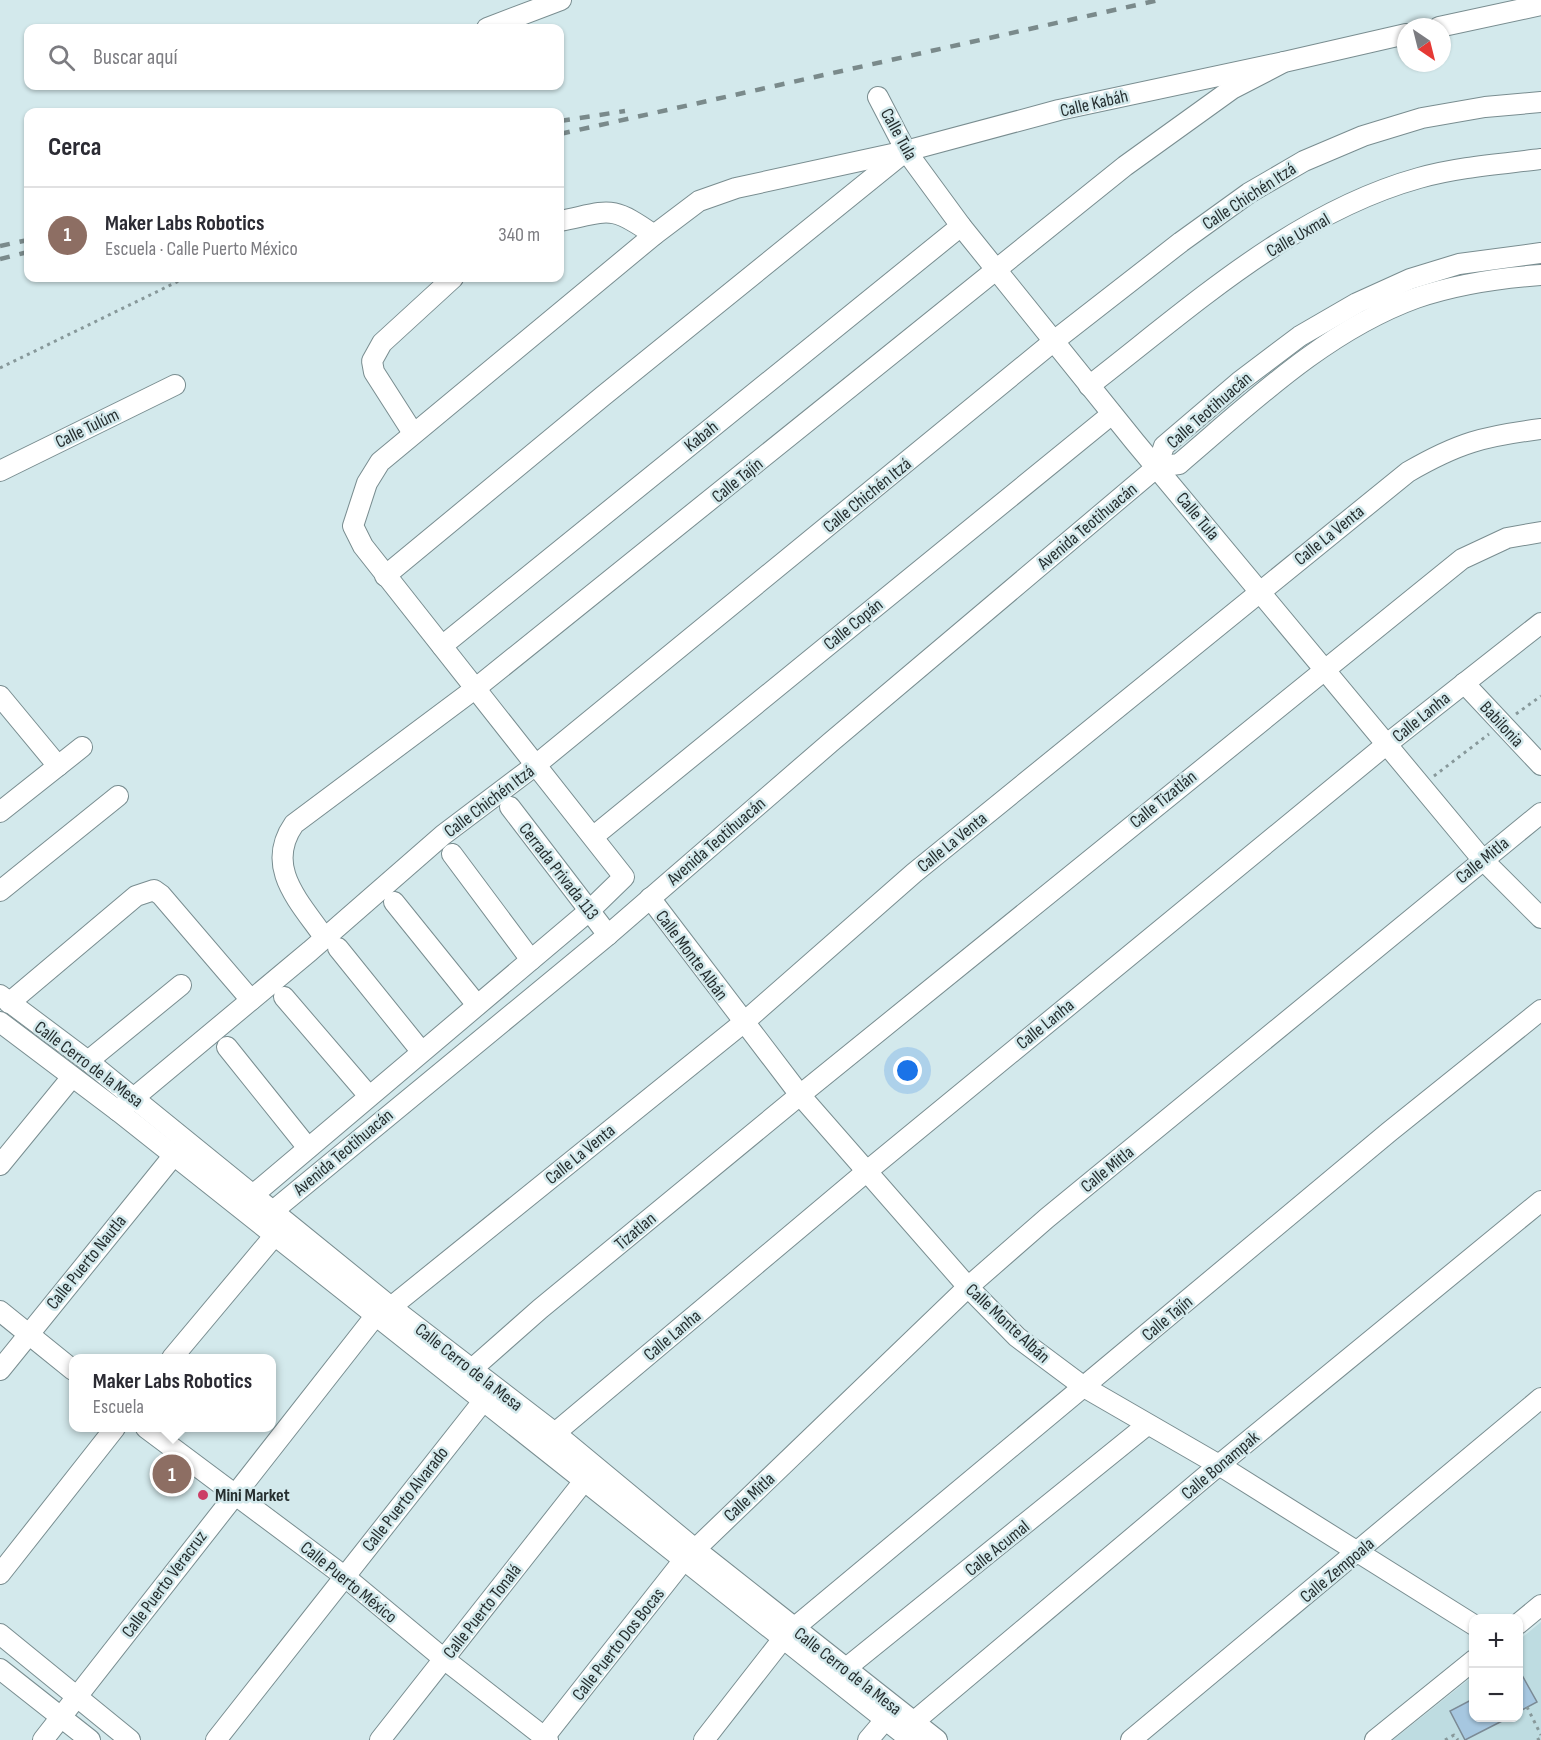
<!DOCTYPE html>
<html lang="es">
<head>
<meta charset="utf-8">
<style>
	body { margin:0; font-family:"Sofia Sans Condensed",sans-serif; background:#f2f2f3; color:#2b2b33 }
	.controls { position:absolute; right:18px; bottom:18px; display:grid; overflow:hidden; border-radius:12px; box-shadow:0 2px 4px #0004 }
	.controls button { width:54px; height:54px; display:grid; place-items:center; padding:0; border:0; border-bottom:2px solid #e1e1e2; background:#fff; color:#2b2b33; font:30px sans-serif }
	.compass { position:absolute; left:1397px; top:18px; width:54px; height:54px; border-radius:50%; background:#fff; box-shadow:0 2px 4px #0004; rotate:145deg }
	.you { position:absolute; left:908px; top:1071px; width:21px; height:21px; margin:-15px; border:4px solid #fff; border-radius:50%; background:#1a73e8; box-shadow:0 0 0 9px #1a73e833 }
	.badge { display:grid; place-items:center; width:39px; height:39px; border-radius:50%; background:#1a73e8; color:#fff; font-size:20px; font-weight:700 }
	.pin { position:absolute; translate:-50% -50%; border:3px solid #fff; box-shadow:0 2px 6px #0006 }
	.popup { position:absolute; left:69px; top:1354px; width:207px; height:78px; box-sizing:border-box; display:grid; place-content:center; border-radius:12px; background:#fff; filter:drop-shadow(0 2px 4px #0005); font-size:20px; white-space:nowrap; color:#7c7c81 }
	.popup b { font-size:22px; color:#2b2b33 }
	.popup::after { content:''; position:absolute; left:50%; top:100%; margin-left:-12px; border:12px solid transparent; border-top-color:#fff }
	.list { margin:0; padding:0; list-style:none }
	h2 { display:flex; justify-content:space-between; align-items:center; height:78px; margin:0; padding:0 24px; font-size:26px }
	h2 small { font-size:20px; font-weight:400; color:#7c7c81 }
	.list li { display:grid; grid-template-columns:39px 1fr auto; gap:18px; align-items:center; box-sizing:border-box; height:96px; padding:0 24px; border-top:2px solid #e1e1e2 }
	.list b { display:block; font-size:22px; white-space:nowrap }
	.list p { margin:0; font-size:20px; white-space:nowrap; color:#7c7c81 }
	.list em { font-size:20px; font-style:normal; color:#7c7c81 }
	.icon { flex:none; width:33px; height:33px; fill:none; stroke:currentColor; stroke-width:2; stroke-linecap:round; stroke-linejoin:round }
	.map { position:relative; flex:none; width:1541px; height:1740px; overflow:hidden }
	.search { position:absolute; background:#fff; box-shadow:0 2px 4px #0004; left:24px; top:24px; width:540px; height:66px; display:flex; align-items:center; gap:15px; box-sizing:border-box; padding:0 21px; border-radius:12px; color:#7c7c81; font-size:22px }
	.panel { position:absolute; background:#fff; box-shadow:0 2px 4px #0004; left:24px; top:108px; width:540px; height:174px; border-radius:12px }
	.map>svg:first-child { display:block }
</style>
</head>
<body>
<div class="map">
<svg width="1541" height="1740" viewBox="0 0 1541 1740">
	<rect width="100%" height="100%" fill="#d3e9ec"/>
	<polygon fill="#bedce1" points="1541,1622 1541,1740 1393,1740 1473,1676 1474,1718 1518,1718 1519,1640"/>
	<g fill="#a6c7e0" stroke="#7b8a95" stroke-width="1.5">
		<polygon points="1518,1668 1537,1702 1518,1712"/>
		<polygon points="1473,1699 1473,1718 1508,1718 1465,1740 1450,1711"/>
	</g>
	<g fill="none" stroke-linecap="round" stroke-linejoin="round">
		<g stroke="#798d90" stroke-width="22">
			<g id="minor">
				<polyline points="1439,27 1541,5"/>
				<polyline points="487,28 561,0"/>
				<polyline points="878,97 906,151 961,226 1135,442 1482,859 1541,918"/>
				<path d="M560 221C610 211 610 204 654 235"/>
				<path d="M1089 386C1190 308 1293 213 1419 178 1458 167 1501 164 1541 159"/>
				<polyline points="413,433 374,372 372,361 382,343 453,278"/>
				<polyline points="1157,467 1164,446 1239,382 1300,336 1357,303 1410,279 1459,264 1541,253"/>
				<path d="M1157 467 1179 464C1251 403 1325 331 1416 298 1457 284 1498 278 1541 275"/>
				<polyline points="0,471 175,385"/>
				<polyline points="385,576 603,396 901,155"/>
				<polyline points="442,646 961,226"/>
				<polyline points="1464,683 1541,765"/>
				<polyline points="0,696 58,766"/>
				<polyline points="510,807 608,935"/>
				<polyline points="0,812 82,747"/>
				<polyline points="594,836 1112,414"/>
				<polyline points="452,854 531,960"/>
				<polyline points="0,891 118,796"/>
				<polyline points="650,898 800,1095 968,1287 1017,1337 1084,1387 1219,1465 1474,1625"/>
				<polyline points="394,902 477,1005"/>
				<path d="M324 937C299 901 264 867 294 824L476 688 1125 166 1232 89 1284 62 1406 34"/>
				<polyline points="338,948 421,1051"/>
				<polyline points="0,995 88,1061 391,1307 555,1433 695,1549 937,1740"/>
				<polyline points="284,997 369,1096"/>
				<polyline points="9,1003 136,896 154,890 161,895 251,1000"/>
				<polyline points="0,1022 118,1111 911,1740"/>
				<polyline points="227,1047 308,1148"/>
				<polyline points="88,1061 181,985"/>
				<polyline points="118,1111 310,951 443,835 537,764 1054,341 1181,242 1249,193 1304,161 1363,136 1422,118 1485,107 1541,102"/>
				<polyline points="0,1165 72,1077"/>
				<polyline points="253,1195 589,911 624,877 363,546 353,526 367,483 380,462 654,235 699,201 736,188 906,151 1059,110 1284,62"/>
				<polyline points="273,1211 608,935 831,742 1157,467"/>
				<path d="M391 1307 743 1023 914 873 1408 472C1458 443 1484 436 1541 429"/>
				<polyline points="0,1311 73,1370"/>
				<polyline points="172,1358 275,1235"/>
				<polyline points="472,1369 540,1309 800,1095 1462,559 1507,538 1541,532"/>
				<polyline points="0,1370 174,1155"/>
				<polyline points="146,1428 344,1576 444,1659 548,1740"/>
				<polyline points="555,1433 866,1172 1387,744 1541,623"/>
				<polyline points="0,1574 115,1428"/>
				<polyline points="1518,1624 1541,1605"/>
				<polyline points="794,1628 1389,1132 1541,1010"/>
				<polyline points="0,1634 130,1740"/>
				<polyline points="0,1669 90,1740"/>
				<polyline points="845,1669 1147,1425"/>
				<polyline points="904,1730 1219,1465 1541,1201"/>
				<polyline points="43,1740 376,1315"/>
				<polyline points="216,1740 484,1400"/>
				<polyline points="380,1740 584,1481"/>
				<polyline points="542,1740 683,1561 968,1287 1047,1218 1541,813"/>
				<polyline points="704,1740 782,1640"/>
				<polyline points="868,1740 885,1720"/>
				<polyline points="1131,1740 1541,1398"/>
				<polyline points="1375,1740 1474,1660"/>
			</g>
		</g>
		<g stroke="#87989a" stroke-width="3" stroke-dasharray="3 4.5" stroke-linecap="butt">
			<polyline points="0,368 185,278"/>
			<polyline points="1516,714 1541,696"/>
			<polyline points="1434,776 1489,734"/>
			<polyline points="1527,1707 1541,1735"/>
			<polyline points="1445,1740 1454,1735 1458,1740"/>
			<polyline points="1537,1740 1541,1738"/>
		</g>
		<use href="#minor" stroke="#fff" stroke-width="20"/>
		<g stroke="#7a8a8b" stroke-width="4.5" stroke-dasharray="10 10" stroke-linecap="butt">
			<polyline points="560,121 625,111"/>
			<polyline points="560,134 1159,0"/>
			<polyline points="0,246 28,240"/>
			<polyline points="0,259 28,252"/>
		</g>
	</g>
	<circle fill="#cc3e66" stroke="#d3e9ec" stroke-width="2" cx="203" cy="1495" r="6"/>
	<g text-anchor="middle" stroke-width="5" stroke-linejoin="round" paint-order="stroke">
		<g font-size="18" fill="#262f30" stroke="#d3e9ec">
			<text transform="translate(1094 103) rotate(-13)" y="6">Calle Kabáh</text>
			<text transform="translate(899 134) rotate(61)" y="6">Calle Tula</text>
			<text transform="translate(1249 196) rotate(-33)" y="6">Calle Chichén Itzá</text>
			<text transform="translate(1298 235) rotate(-30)" y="6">Calle Uxmal</text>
			<text transform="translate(1209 410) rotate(-41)" y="6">Calle Teotihuacán</text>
			<text transform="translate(87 428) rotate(-26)" y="6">Calle Tulúm</text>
			<text transform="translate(701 436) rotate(-39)" y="6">Kabah</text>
			<text transform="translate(737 480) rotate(-39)" y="6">Calle Tajín</text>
			<text transform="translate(867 495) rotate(-39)" y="6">Calle Chichén Itzá</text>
			<text transform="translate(1198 516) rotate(50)" y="6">Calle Tula</text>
			<text transform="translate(1087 526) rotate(-40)" y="6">Avenida Teotihuacán</text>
			<text transform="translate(1329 535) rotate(-39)" y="6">Calle La Venta</text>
			<text transform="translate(853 624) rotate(-39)" y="6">Calle Copán</text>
			<text transform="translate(1421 717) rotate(-39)" y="6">Calle Lanha</text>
			<text transform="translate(1502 724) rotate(47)" y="6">Babilonia</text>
			<text transform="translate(1163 799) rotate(-39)" y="6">Calle Tizatlán</text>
			<text transform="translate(489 801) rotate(-37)" y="6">Calle Chichén Itzá</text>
			<text transform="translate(716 841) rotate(-41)" y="6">Avenida Teotihuacán</text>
			<text transform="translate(952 842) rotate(-39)" y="6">Calle La Venta</text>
			<text transform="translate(1482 860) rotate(-39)" y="6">Calle Mitla</text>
			<text transform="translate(559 871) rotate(52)" y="6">Cerrada Privada 113</text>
			<text transform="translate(692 955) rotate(53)" y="6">Calle Monte Albán</text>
			<text transform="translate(1045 1024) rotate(-39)" y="6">Calle Lanha</text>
			<text transform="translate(89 1064) rotate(37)" y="6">Calle Cerro de la Mesa</text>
			<text transform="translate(343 1152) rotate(-40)" y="6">Avenida Teotihuacán</text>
			<text transform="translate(580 1154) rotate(-39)" y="6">Calle La Venta</text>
			<text transform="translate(1107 1169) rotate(-39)" y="6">Calle Mitla</text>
			<text transform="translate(635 1231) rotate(-40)" y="6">Tizatlan</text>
			<text transform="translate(86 1262) rotate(-51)" y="6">Calle Puerto Nautla</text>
			<text transform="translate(1167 1318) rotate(-40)" y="6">Calle Tajín</text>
			<text transform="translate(1008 1323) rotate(43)" y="6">Calle Monte Albán</text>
			<text transform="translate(672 1335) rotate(-40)" y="6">Calle Lanha</text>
			<text transform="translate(469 1367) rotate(38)" y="6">Calle Cerro de la Mesa</text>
			<text transform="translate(1220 1465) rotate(-40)" y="6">Calle Bonampak</text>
			<text transform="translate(749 1497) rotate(-43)" y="6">Calle Mitla</text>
			<text transform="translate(405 1499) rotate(-52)" y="6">Calle Puerto Alvarado</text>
			<text transform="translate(997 1548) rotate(-39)" y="6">Calle Acumal</text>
			<text transform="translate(1337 1570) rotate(-40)" y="6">Calle Zempoala</text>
			<text transform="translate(349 1582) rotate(39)" y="6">Calle Puerto México</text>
			<text transform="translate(164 1584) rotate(-53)" y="6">Calle Puerto Veracruz</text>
			<text transform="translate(482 1611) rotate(-52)" y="6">Calle Puerto Tonalá</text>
			<text transform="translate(618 1644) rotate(-52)" y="6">Calle Puerto Dos Bocas</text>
			<text transform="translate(848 1671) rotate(38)" y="6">Calle Cerro de la Mesa</text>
		</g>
		<g font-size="18" font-weight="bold" fill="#262f30" stroke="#d3e9ec" text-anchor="start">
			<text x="215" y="1501">Mini Market</text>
		</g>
	</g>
</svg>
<div class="controls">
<button>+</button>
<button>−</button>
</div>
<svg class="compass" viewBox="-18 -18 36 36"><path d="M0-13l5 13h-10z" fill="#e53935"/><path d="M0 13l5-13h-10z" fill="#7c7c81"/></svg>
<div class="you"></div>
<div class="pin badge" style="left:172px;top:1474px;background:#8d6e63">1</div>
<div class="popup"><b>Maker Labs Robotics</b>Escuela</div>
<div class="search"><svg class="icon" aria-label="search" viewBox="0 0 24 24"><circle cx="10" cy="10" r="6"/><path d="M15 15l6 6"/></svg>Buscar aquí</div>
<section class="panel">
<h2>Cerca<small></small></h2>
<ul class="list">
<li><span class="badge" style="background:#8d6e63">1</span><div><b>Maker Labs Robotics</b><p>Escuela · Calle Puerto México</p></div><em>340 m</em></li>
</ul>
</section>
</div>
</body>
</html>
